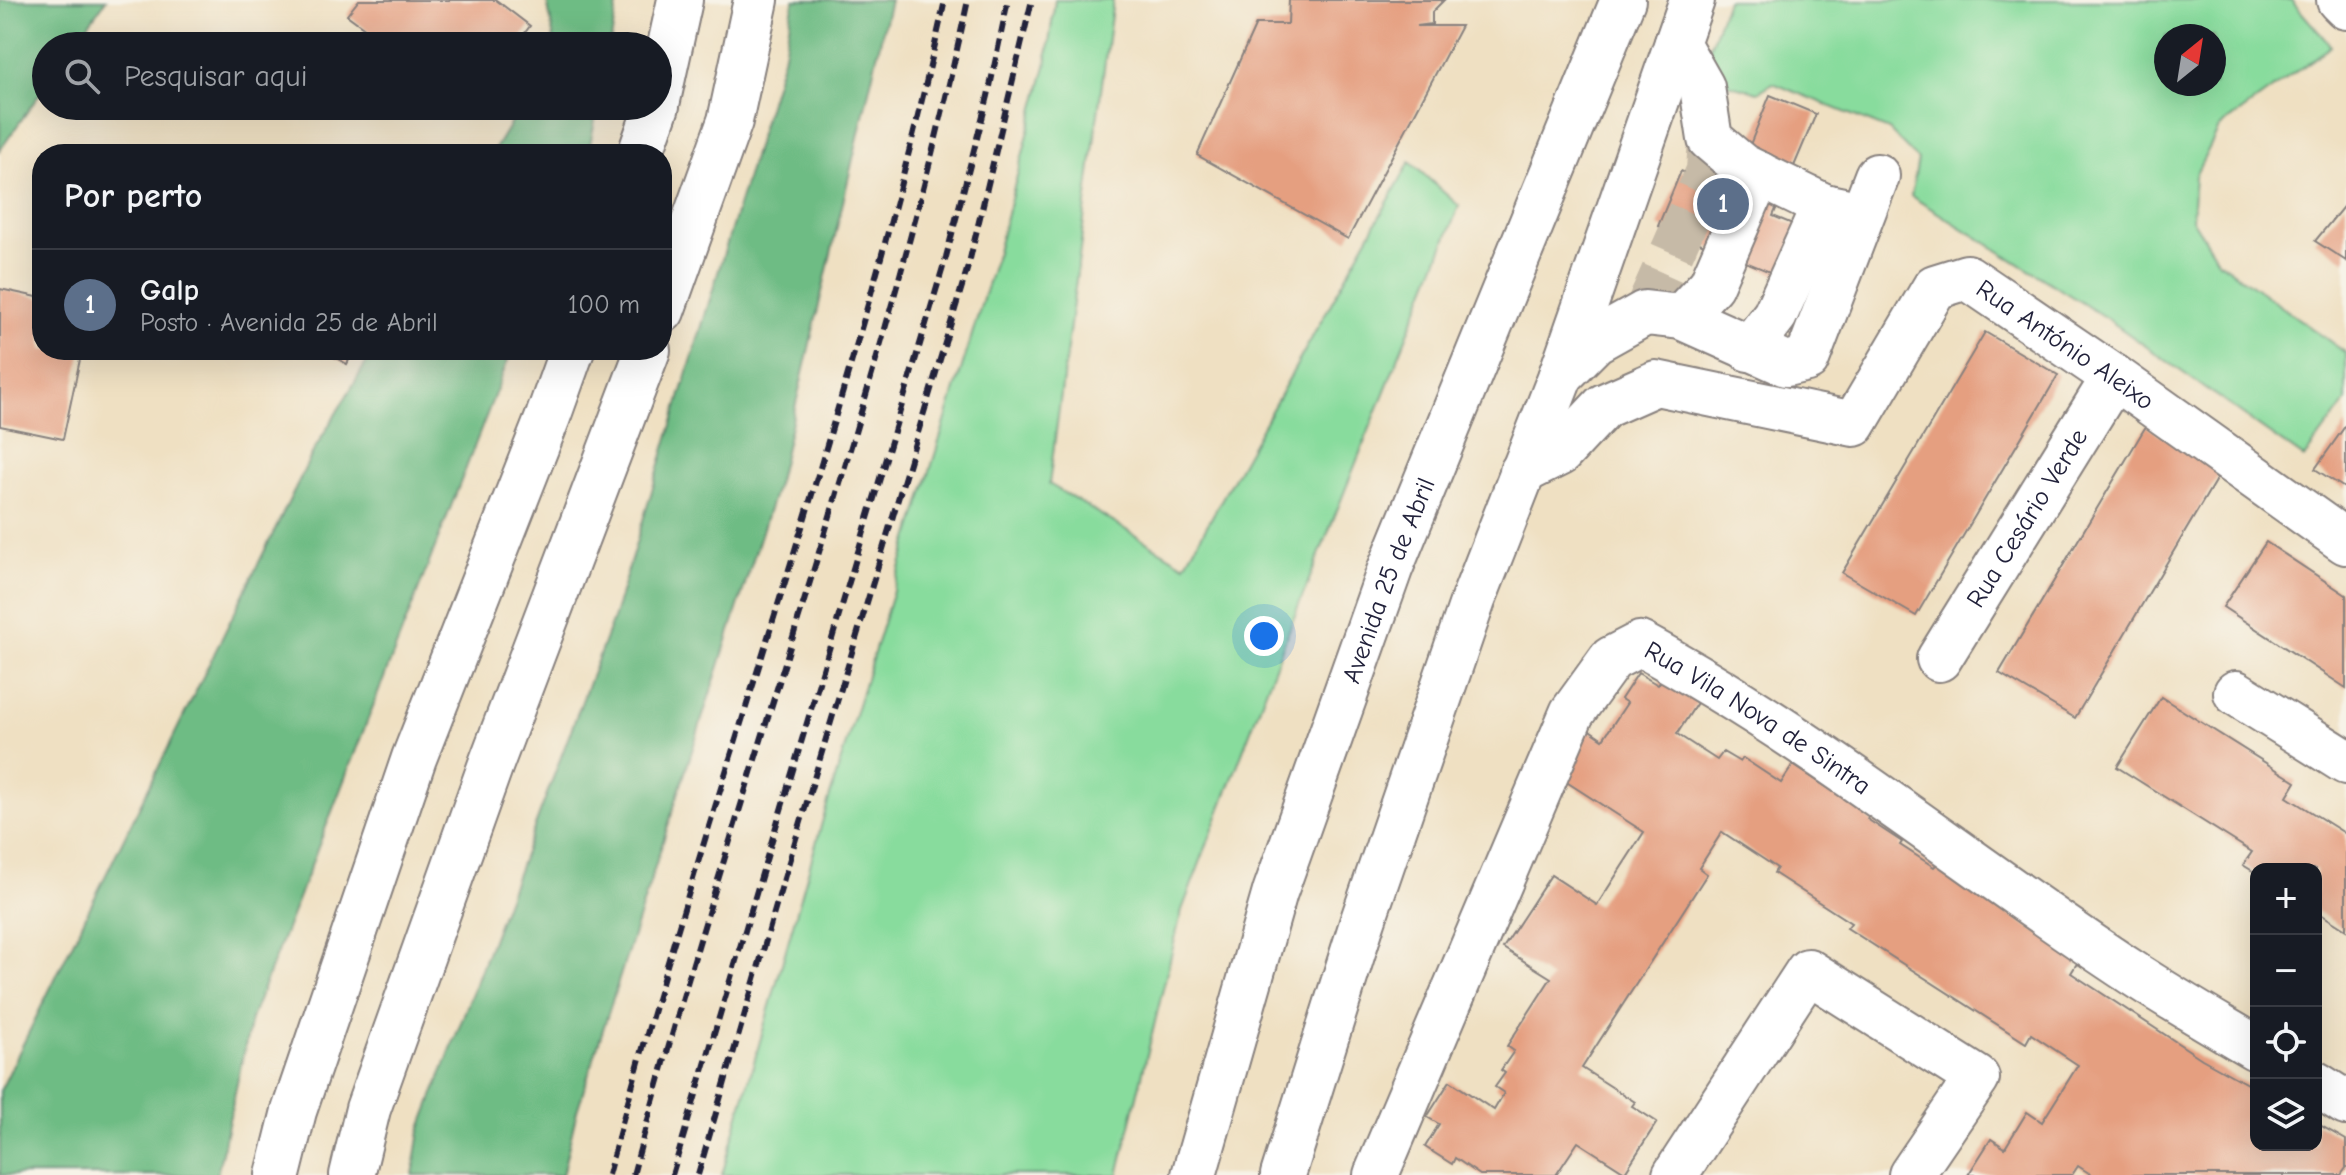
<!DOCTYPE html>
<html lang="pt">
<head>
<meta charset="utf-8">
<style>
	body { margin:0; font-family:"Comic Neue",sans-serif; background:#20242c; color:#f1f3f6 }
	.controls { position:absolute; right:24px; bottom:24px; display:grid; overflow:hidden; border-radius:16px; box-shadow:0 8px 32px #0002 }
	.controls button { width:72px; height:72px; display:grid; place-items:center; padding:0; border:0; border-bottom:2px solid #363941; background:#171b24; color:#f1f3f6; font:40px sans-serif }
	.compass { position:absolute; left:2154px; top:24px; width:72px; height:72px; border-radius:50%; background:#171b24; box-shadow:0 8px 32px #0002; rotate:30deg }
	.you { position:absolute; left:1264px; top:636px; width:28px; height:28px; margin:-20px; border:6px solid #fff; border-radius:50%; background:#1a73e8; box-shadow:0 0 0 12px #1a73e833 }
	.badge { display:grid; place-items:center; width:52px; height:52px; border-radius:50%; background:#0b8043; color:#fff; font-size:26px; font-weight:700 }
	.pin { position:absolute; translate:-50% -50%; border:4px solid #fff; box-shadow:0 2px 8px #0006 }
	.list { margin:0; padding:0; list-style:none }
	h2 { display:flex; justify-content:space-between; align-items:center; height:104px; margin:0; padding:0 32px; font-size:34px }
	h2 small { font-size:26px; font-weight:400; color:#9ea1a6 }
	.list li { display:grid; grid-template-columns:52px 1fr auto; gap:24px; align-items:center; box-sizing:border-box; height:112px; padding:0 32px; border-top:2px solid #363941 }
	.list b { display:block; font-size:30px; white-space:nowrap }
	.list p { margin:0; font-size:26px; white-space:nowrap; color:#9ea1a6 }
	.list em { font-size:26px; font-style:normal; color:#9ea1a6 }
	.icon { flex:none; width:44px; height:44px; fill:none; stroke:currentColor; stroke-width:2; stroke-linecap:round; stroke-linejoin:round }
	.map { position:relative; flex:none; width:2346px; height:1175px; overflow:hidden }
	.search { position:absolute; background:#171b24; box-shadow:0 8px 32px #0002; left:32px; top:32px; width:640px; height:88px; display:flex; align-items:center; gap:20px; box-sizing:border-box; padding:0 28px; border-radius:44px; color:#9ea1a6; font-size:30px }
	.panel { position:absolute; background:#171b24; box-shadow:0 8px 32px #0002; left:32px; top:144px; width:640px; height:216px; border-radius:32px }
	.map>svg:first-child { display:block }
</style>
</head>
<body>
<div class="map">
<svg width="2346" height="1175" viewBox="0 0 2346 1175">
	<rect width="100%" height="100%" fill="#f7f3e8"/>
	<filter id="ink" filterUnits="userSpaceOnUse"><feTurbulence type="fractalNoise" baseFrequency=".0125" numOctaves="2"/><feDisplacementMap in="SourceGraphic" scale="16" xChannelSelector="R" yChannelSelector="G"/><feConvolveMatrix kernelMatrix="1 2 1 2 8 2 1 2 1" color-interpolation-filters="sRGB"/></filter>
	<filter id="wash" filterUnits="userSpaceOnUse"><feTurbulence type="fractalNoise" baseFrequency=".006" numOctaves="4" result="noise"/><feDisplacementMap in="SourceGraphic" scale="32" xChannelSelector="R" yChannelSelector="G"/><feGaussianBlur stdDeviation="1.8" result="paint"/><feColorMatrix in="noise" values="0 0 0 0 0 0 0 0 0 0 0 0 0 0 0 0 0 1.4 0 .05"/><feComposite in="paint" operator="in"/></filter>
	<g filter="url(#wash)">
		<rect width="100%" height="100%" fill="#efe0c2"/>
		<g fill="#88dc9d" stroke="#557f6c" stroke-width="2" fill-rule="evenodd">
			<polygon points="1055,0 1113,0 1049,484 1185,565 1410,162 1459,206 1293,620 1182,910 1118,1175 722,1175 825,812 994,263 1046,66"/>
			<path d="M1727 0H2291L2331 46 2219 128 2195 176 2192 219 2218 261 2346 353V401L2304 458 2106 318 1911 196 1918 160 1889 130 1773 83 1758 92 1723 83 1705 60ZM2166 36H2214V84H2166Z"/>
		</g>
		<g fill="#6ebc84" stroke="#486f60" stroke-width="2">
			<polygon points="0,0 106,0 73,46 46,46 46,85 0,150"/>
			<polygon points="547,0 618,0 610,46 555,46"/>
			<polygon points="794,0 890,0 778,481 577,1111 562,1175 413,1175 420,1131 614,616 783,58"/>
			<polygon points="521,106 598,106 588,154 492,154"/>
			<polygon points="374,350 512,350 251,1019 217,1175 0,1175 0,1091 313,452"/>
		</g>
		<g id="blocks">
			<g fill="#e59f80">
				<polygon points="359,0 496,0 530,26 515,46 389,46 347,15"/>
				<polygon points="1289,0 1444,0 1432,12 1432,24 1417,26 1461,26 1348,239 1197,155 1256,24 1288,24"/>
				<polygon points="1770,95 1816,114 1773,216 1829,239 1809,288 1658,226 1681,171 1731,192"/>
				<polygon points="2346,203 2346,261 2315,241"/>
				<polygon points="0,289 42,298 42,350 82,350 63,439 0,426"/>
				<polygon points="1985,332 2058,375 1916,616 1842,573"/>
				<polygon points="322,350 354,350 347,364"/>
				<polygon points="2346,425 2346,489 2315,469"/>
				<polygon points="2146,426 2221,471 2075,718 1999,673"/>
				<polygon points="2266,542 2346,595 2346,688 2223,607"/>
				<polygon points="1638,673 1658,685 1664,676 1700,698 1677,734 1717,760 1723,752 1740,762 1743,758 1781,783 1793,765 1869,815 1867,819 1902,842 1900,845 1934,867 1937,864 1991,899 1990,902 2025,925 2081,957 2071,973 2202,1059 2256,1089 2256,1145 2316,1145 2316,1123 2346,1140 2346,1168 2341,1175 2092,1175 2078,1166 2072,1175 1968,1175 1991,1139 2005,1148 2027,1112 2042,1122 2078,1065 2031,1034 2026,1043 1847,928 1851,923 1774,873 1777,868 1722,832 1699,868 1707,874 1582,1068 1635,1102 1632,1106 1657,1122 1625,1172 1578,1142 1556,1175 1480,1175 1455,1158 1452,1164 1425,1147 1439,1124 1427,1117 1450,1081 1494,1110 1504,1093 1495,1087 1505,1073 1501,1070 1514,1051 1507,1046 1551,978 1503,948 1551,875 1597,905 1644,832 1565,781 1574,767 1560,758 1582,725 1603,739 1627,703 1621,699"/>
				<polygon points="2161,697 2296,782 2287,797 2346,834 2346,930 2316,911 2316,869 2256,869 2256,873 2243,865 2252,852 2117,767"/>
			</g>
		</g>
	</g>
	<g filter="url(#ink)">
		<use href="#blocks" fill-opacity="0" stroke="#88817e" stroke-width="2"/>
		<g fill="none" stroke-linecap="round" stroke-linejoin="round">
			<polyline stroke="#c6baa7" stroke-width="44" stroke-dasharray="44 22" stroke-linecap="butt" points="1645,313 1708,171 1710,139"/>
			<g stroke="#88817e" stroke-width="48">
				<g id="minor">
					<polyline points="1677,43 1702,87 1710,139 1742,166 1824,206 1843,210 1858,224"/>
					<polyline points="1681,317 1711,285 1759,174"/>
					<polyline points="1749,349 1775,315 1824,206"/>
					<polyline points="1561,375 1595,341 1645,313 1681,317 1786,364 1807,359 1877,176"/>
					<path id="s1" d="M1522 472 1560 453 1604 406 1656 383 1854 424 1935 287 1967 277 2114 377 2346 542"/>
					<path id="s2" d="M1939 659 2114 377"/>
					<polyline points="2236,693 2346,762"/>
					<polyline points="2316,1084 2346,1103"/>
					<path id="s3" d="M1376 1175 1572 713 1611 659 1640 644C1814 738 1966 864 2131 972 2172 999 2214 1023 2256 1048"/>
					<polyline points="1675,1175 1808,971 1977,1078 1911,1175"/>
				</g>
			</g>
			<g stroke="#88817e" stroke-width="48">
				<g id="major">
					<polyline points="2339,0 2346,7"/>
					<path id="s4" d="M1194 1175 1275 892 1390 569 1623 0"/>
					<polyline points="1283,1175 1363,920 1473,600 1561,375 1692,0"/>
				</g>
			</g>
			<g stroke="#88817e" stroke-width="48">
				<g id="highway">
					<polyline points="658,100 680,0"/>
					<polyline points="640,154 657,106"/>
					<polyline points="662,311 730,121 756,0"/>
					<polyline points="278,1175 294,1111 414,758 548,417 572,350"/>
					<polyline points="352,1175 368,1109 491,764 648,350"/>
				</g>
			</g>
			<use href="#minor" stroke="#fff" stroke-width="44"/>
			<use href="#major" stroke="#fff" stroke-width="44"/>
			<use href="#highway" stroke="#fff" stroke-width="44"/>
			<g stroke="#22223b" stroke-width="6" stroke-dasharray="12 6" stroke-linecap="butt">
				<path d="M608 1175C712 781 858 398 945 0"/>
				<path d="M633 1175C738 782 882 398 968 0"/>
				<polyline points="672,1175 946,257 988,96 1008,0"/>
				<polyline points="698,1175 785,875 969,263 1032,0"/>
			</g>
		</g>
	</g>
	<g text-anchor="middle" stroke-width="8" stroke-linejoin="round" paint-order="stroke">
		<g font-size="26" fill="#22223b" stroke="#f7f3e8">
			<text dy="9" stroke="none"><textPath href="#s1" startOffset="678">Rua António Aleixo</textPath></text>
			<text dy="9" stroke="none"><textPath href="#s2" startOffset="166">Rua Cesário Verde</textPath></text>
			<text dy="9" stroke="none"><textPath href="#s4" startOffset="626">Avenida 25 de Abril</textPath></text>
			<text dy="9" stroke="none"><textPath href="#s3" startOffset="740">Rua Vila Nova de Sintra</textPath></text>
		</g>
	</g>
</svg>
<div class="controls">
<button>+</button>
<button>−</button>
<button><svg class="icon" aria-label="locate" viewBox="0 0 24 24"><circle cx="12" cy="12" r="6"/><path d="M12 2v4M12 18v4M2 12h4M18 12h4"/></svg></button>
<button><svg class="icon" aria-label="layers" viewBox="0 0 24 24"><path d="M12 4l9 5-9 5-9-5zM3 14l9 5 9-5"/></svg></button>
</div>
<svg class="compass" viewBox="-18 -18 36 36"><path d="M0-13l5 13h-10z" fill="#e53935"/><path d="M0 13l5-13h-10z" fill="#9ea1a6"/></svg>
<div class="you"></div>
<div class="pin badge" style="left:1723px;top:204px;background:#5c6f8a">1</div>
<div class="search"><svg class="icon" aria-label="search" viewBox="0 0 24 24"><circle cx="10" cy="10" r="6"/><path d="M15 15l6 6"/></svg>Pesquisar aqui</div>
<section class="panel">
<h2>Por perto<small></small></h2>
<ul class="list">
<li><span class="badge" style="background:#5c6f8a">1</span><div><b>Galp</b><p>Posto · Avenida 25 de Abril</p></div><em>100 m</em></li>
</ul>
</section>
</div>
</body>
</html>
